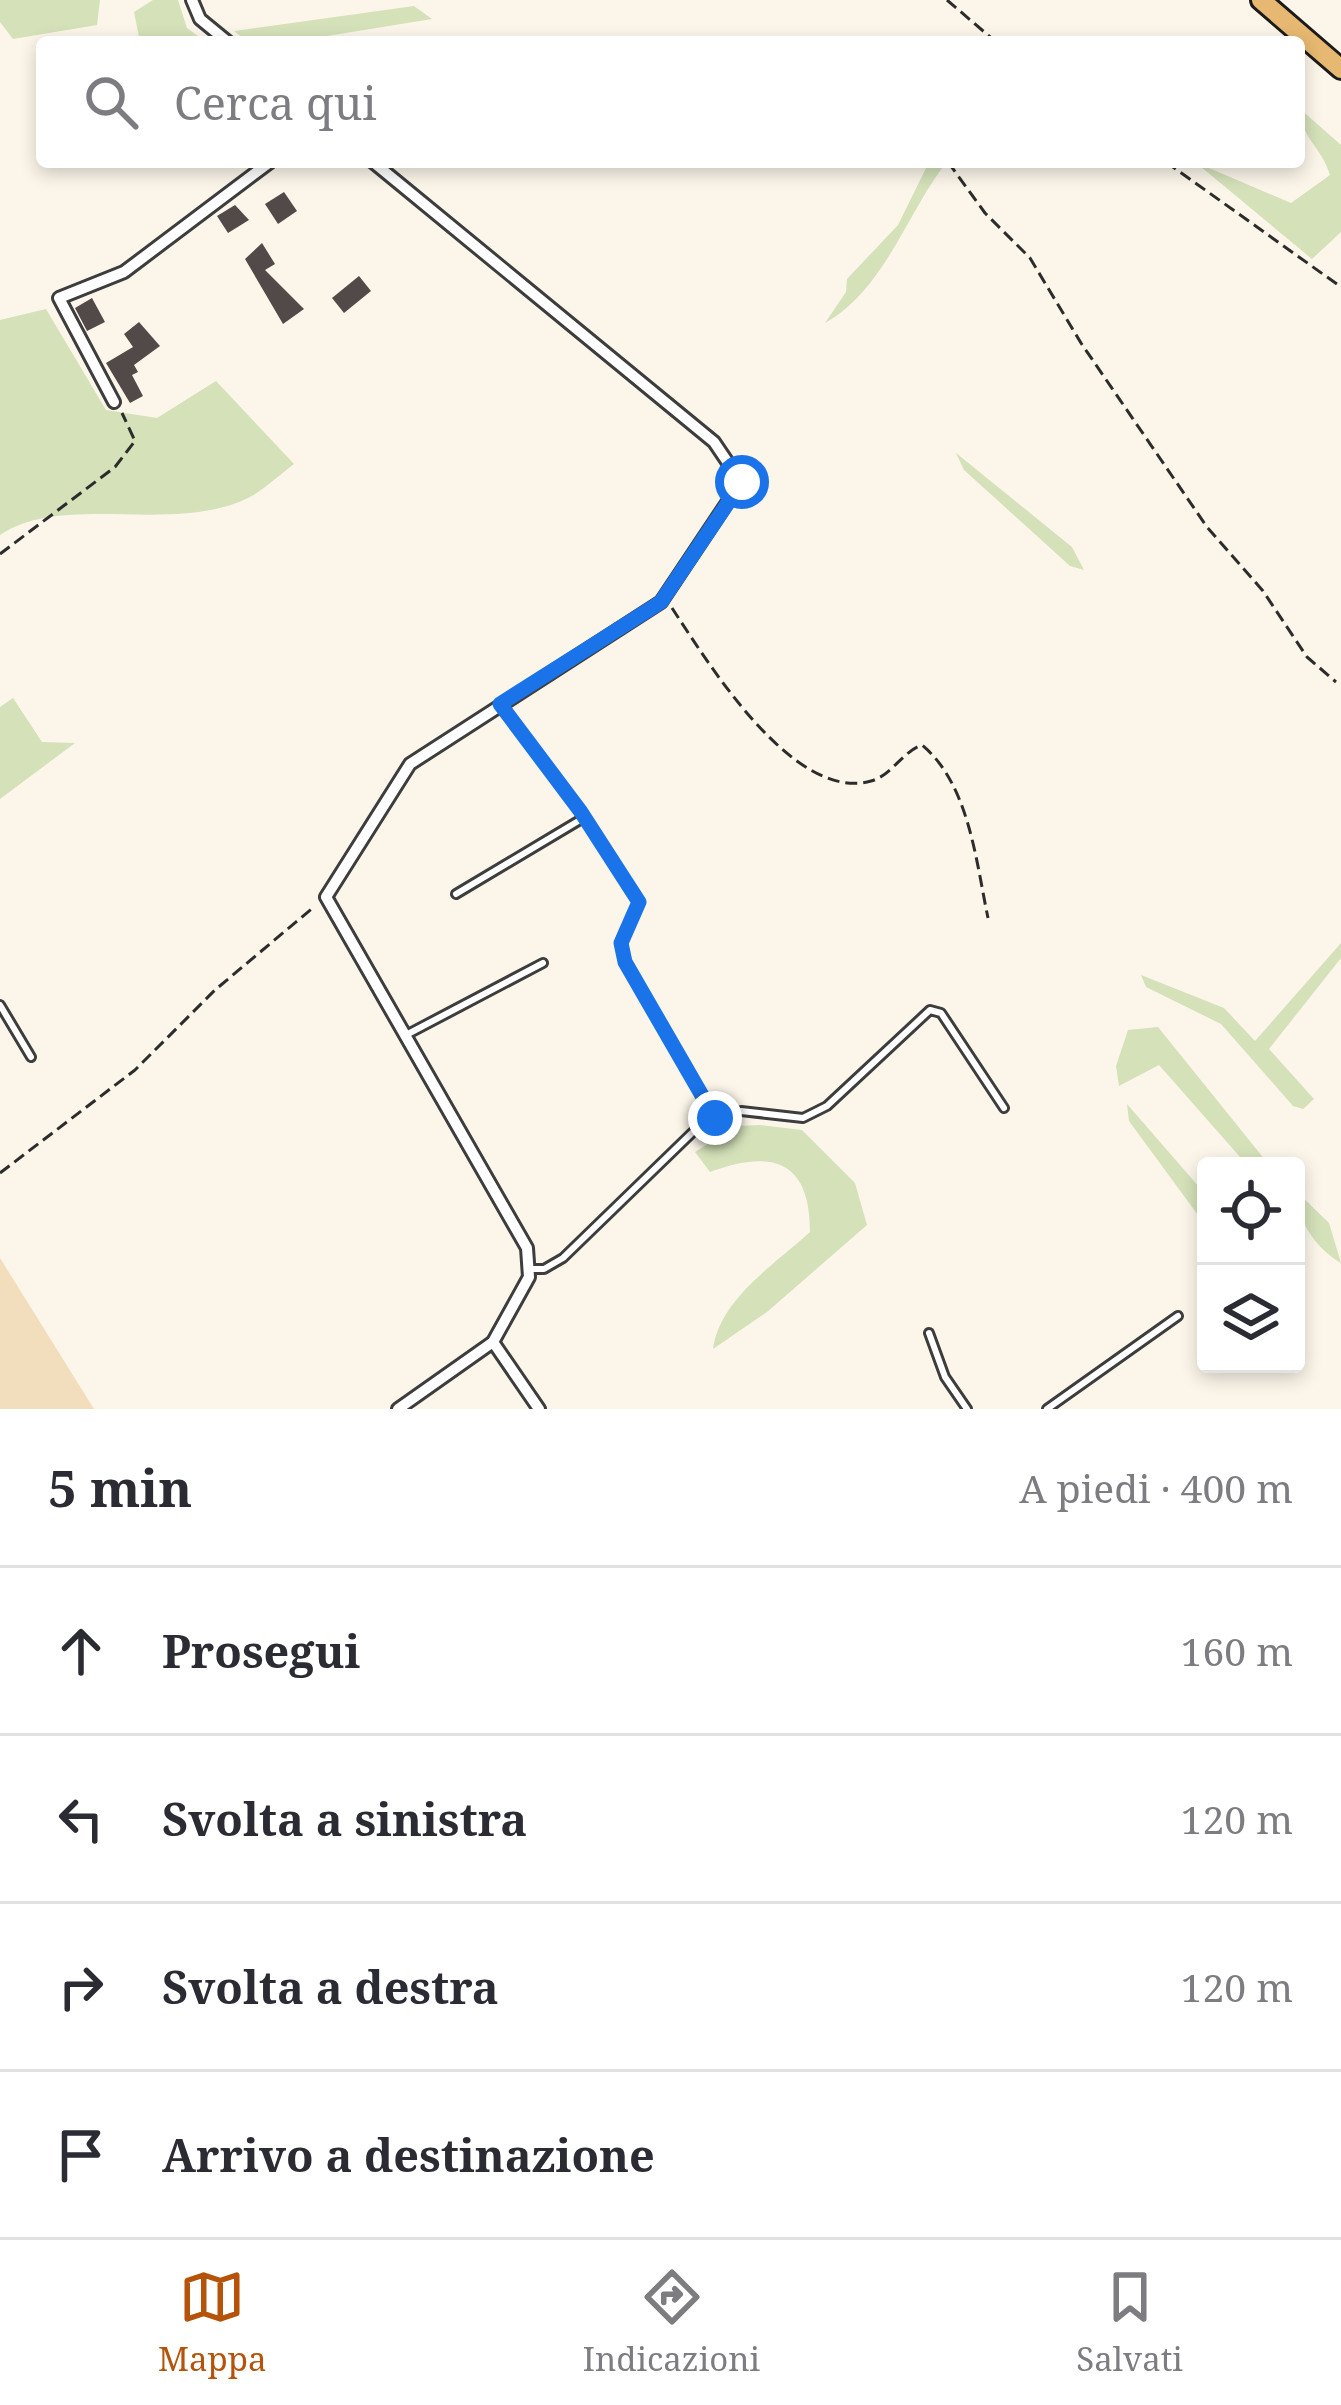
<!DOCTYPE html>
<html lang="it">
<head>
<meta charset="utf-8">
<style>
	body { margin:0; font-family:"Noto Serif",serif; background:#f7f7f7; color:#2b2b33 }
	.controls { position:absolute; right:36px; bottom:36px; display:grid; overflow:hidden; border-radius:12px; box-shadow:0 6px 18px #0003 }
	.controls button { width:108px; height:108px; display:grid; place-items:center; padding:0; border:0; border-bottom:3px solid #e1e1e2; background:#fff; color:#2b2b33; font:60px sans-serif }
	.stop { position:absolute; width:36px; height:36px; margin:-27px; border:9px solid #1a73e8; border-radius:50%; background:#fff }
	.stop.end { background:#1a73e8; border-color:#fff; box-shadow:0 3px 12px #0008 }
	.list { margin:0; padding:0; list-style:none }
	h2 { display:flex; justify-content:space-between; align-items:center; height:156px; margin:0; padding:0 48px; font-size:51px }
	h2 small { font-size:39px; font-weight:400; color:#7c7c81 }
	.list li { display:grid; grid-template-columns:78px 1fr auto; gap:36px; align-items:center; box-sizing:border-box; height:168px; padding:0 48px; border-top:3px solid #e1e1e2 }
	.list b { display:block; font-size:45px; white-space:nowrap }
	.list em { font-size:39px; font-style:normal; color:#7c7c81 }
	.icon { flex:none; width:66px; height:66px; fill:none; stroke:currentColor; stroke-width:2; stroke-linecap:round; stroke-linejoin:round }
	.map { position:relative; flex:none; width:1341px; height:1409px; overflow:hidden }
	.search { position:absolute; background:#fff; box-shadow:0 6px 18px #0003; left:36px; right:36px; top:36px; height:132px; display:flex; align-items:center; gap:30px; box-sizing:border-box; padding:0 42px; border-radius:12px; color:#7c7c81; font-size:45px }
	.sheet { height:828px; background:#fff }
	nav { display:flex; justify-content:space-around; align-items:center; box-sizing:border-box; height:168px; border-top:3px solid #e1e1e2; background:#fff; font-size:33px; color:#7c7c81 }
	nav a { display:grid; justify-items:center; gap:6px }
	nav .on { color:#b45309 }
	.map>svg:first-child { display:block }
</style>
</head>
<body>
<div class="map">
<svg width="1341" height="1409" viewBox="0 0 1341 1409">
	<rect width="100%" height="100%" fill="#fcf6ea"/>
	<g fill="#d4e1b9">
		<polygon points="0,0 100,0 97,25 13,39 0,22"/>
		<polygon points="153,0 178,0 187,28 206,42 140,42 134,12"/>
		<polygon points="414,6 432,19 290,42 247,42 234,31"/>
		<path d="M1299 108 1341 145V232L1312 259 1195 162 1291 203 1330 175C1323 149 1299 135 1299 108Z"/>
		<path d="M929 162H942V168C905 219 882 291 825 323L846 292 847 279 898 225Z"/>
		<path d="M46 309 106 410 157 418 216 381 294 464C279 475 264 490 248 498 172 535 65 492 0 535V320Z"/>
		<polygon points="956,453 1072,547 1084,570 1070,566 964,470"/>
		<polygon points="13,698 42,742 75,743 0,799 0,707"/>
		<polygon points="1341,943 1341,958 1269,1049 1314,1099 1303,1109 1293,1106 1221,1024 1146,987 1141,975 1224,1008 1255,1041"/>
		<polygon points="1158,1027 1270,1166 1248,1166 1159,1065 1119,1086 1116,1066 1128,1030"/>
		<polygon points="1127,1104 1206,1195 1206,1226 1129,1121"/>
		<path d="M760 1125 802 1130 855 1183 867 1225 767 1312 713 1349C720 1299 774 1265 810 1232 810 1160 772 1149 710 1172L695 1152 737 1126Z"/>
		<path d="M1296 1191 1329 1223 1341 1263C1316 1249 1296 1219 1296 1191Z"/>
	</g>
	<polygon fill="#f2debd" points="0,1258 94,1409 0,1409"/>
	<g fill="#514a48">
		<polygon points="284,192 297,211 278,224 265,204"/>
		<polygon points="235,205 249,220 228,233 217,216"/>
		<polygon points="262,243 275,264 265,270 304,309 283,324 245,259"/>
		<polygon points="359,276 371,291 344,313 332,298"/>
		<polygon points="92,298 105,322 87,331 75,308"/>
		<polygon points="139,322 160,346 134,365 138,372 132,375 143,396 130,403 106,363 133,347 124,334"/>
	</g>
	<g fill="none" stroke-linecap="round" stroke-linejoin="round">
		<g stroke="#3d3d3d" stroke-width="12">
			<g id="lane">
				<polyline points="502,707 581,811 639,902 621,943 625,962 715,1118"/>
				<polyline points="456,894 585,817"/>
				<polyline points="0,1005 31,1057"/>
				<polyline points="406,1035 543,963"/>
				<polyline points="528,1269 544,1269 563,1258 697,1128 741,1111 803,1118 827,1106 930,1010 941,1013 1004,1108"/>
				<polyline points="929,1333 945,1377 967,1409"/>
				<polyline points="1047,1409 1178,1316"/>
			</g>
		</g>
		<g stroke="#3d3d3d" stroke-width="16">
			<g id="street">
				<polyline points="192,0 200,19 228,42"/>
				<polyline points="373,162 714,442 741,482 661,602 410,764 326,897 527,1248 529,1277 493,1342 539,1409"/>
				<polyline points="114,402 59,298 124,272 270,162"/>
				<polyline points="398,1409 493,1342"/>
			</g>
		</g>
		<g stroke="#1b1b1b" stroke-width="24">
			<polyline id="primary" points="1261,0 1341,69"/>
		</g>
		<g stroke="#2c2c2c" stroke-width="3" stroke-dasharray="12 6" stroke-linecap="butt">
			<polyline points="947,0 996,42"/>
			<polyline points="948,162 985,213 1030,258 1081,343 1207,527 1263,591 1307,657 1336,682"/>
			<polyline points="1166,162 1341,287"/>
			<polyline points="0,554 115,467 135,441 122,413"/>
			<path d="M672 608C707 661 793 803 871 781 891 776 902 752 922 745 969 784 976 861 988 918"/>
			<polyline points="0,1173 135,1070 215,990 315,906"/>
		</g>
		<use href="#lane" stroke="#fff" stroke-width="6"/>
		<use href="#street" stroke="#fff" stroke-width="10"/>
		<use href="#primary" stroke="#e6b871" stroke-width="18"/>
	</g>
	<g fill="none" stroke-linecap="round" stroke-linejoin="round">
		<polyline stroke="#1a73e8" stroke-width="15" points="715,1118 625,962 621,943 639,902 581,812 500,704 661,602 742,482"/>
	</g>
</svg>
<div class="controls">
<button><svg class="icon" aria-label="locate" viewBox="0 0 24 24"><circle cx="12" cy="12" r="6"/><path d="M12 2v4M12 18v4M2 12h4M18 12h4"/></svg></button>
<button><svg class="icon" aria-label="layers" viewBox="0 0 24 24"><path d="M12 4l9 5-9 5-9-5zM3 14l9 5 9-5"/></svg></button>
</div>
<div class="stop" style="left:742px;top:482px"></div>
<div class="stop end" style="left:715px;top:1118px"></div>
<div class="search"><svg class="icon" aria-label="search" viewBox="0 0 24 24"><circle cx="10" cy="10" r="6"/><path d="M15 15l6 6"/></svg>Cerca qui</div>
</div>
<section class="sheet">
<h2>5 min<small>A piedi · 400 m</small></h2>
<ul class="list">
<li><svg class="icon" aria-label="ahead" viewBox="0 0 24 24"><path d="M12 20V5M6 11l6-6 6 6"/></svg><div><b>Prosegui</b></div><em>160 m</em></li>
<li><svg class="icon" aria-label="left" viewBox="0 0 24 24"><path d="M17 20v-9H6M10 6l-5 5 5 5"/></svg><div><b>Svolta a sinistra</b></div><em>120 m</em></li>
<li><svg class="icon" aria-label="right" viewBox="0 0 24 24"><path d="M7 20v-9h11M14 6l5 5-5 5"/></svg><div><b>Svolta a destra</b></div><em>120 m</em></li>
<li><svg class="icon" aria-label="arrive" viewBox="0 0 24 24"><path d="M6 21V4h12l-3 4 3 4H6"/></svg><div><b>Arrivo a destinazione</b></div></li>
</ul>
</section>
<nav>
<a class="on"><svg class="icon" aria-label="map" viewBox="0 0 24 24"><path d="M3 6l6-2 6 2 6-2v14l-6 2-6-2-6 2zM9 4v14M15 6v14"/></svg>Mappa</a>
<a><svg class="icon" aria-label="directions" viewBox="0 0 24 24"><path d="M12 3l9 9-9 9-9-9zM9 14v-3h6M13 9l2 2-2 2"/></svg>Indicazioni</a>
<a><svg class="icon" aria-label="saved" viewBox="0 0 24 24"><path d="M7 4h10v16l-5-4-5 4z"/></svg>Salvati</a>
</nav>
</body>
</html>
